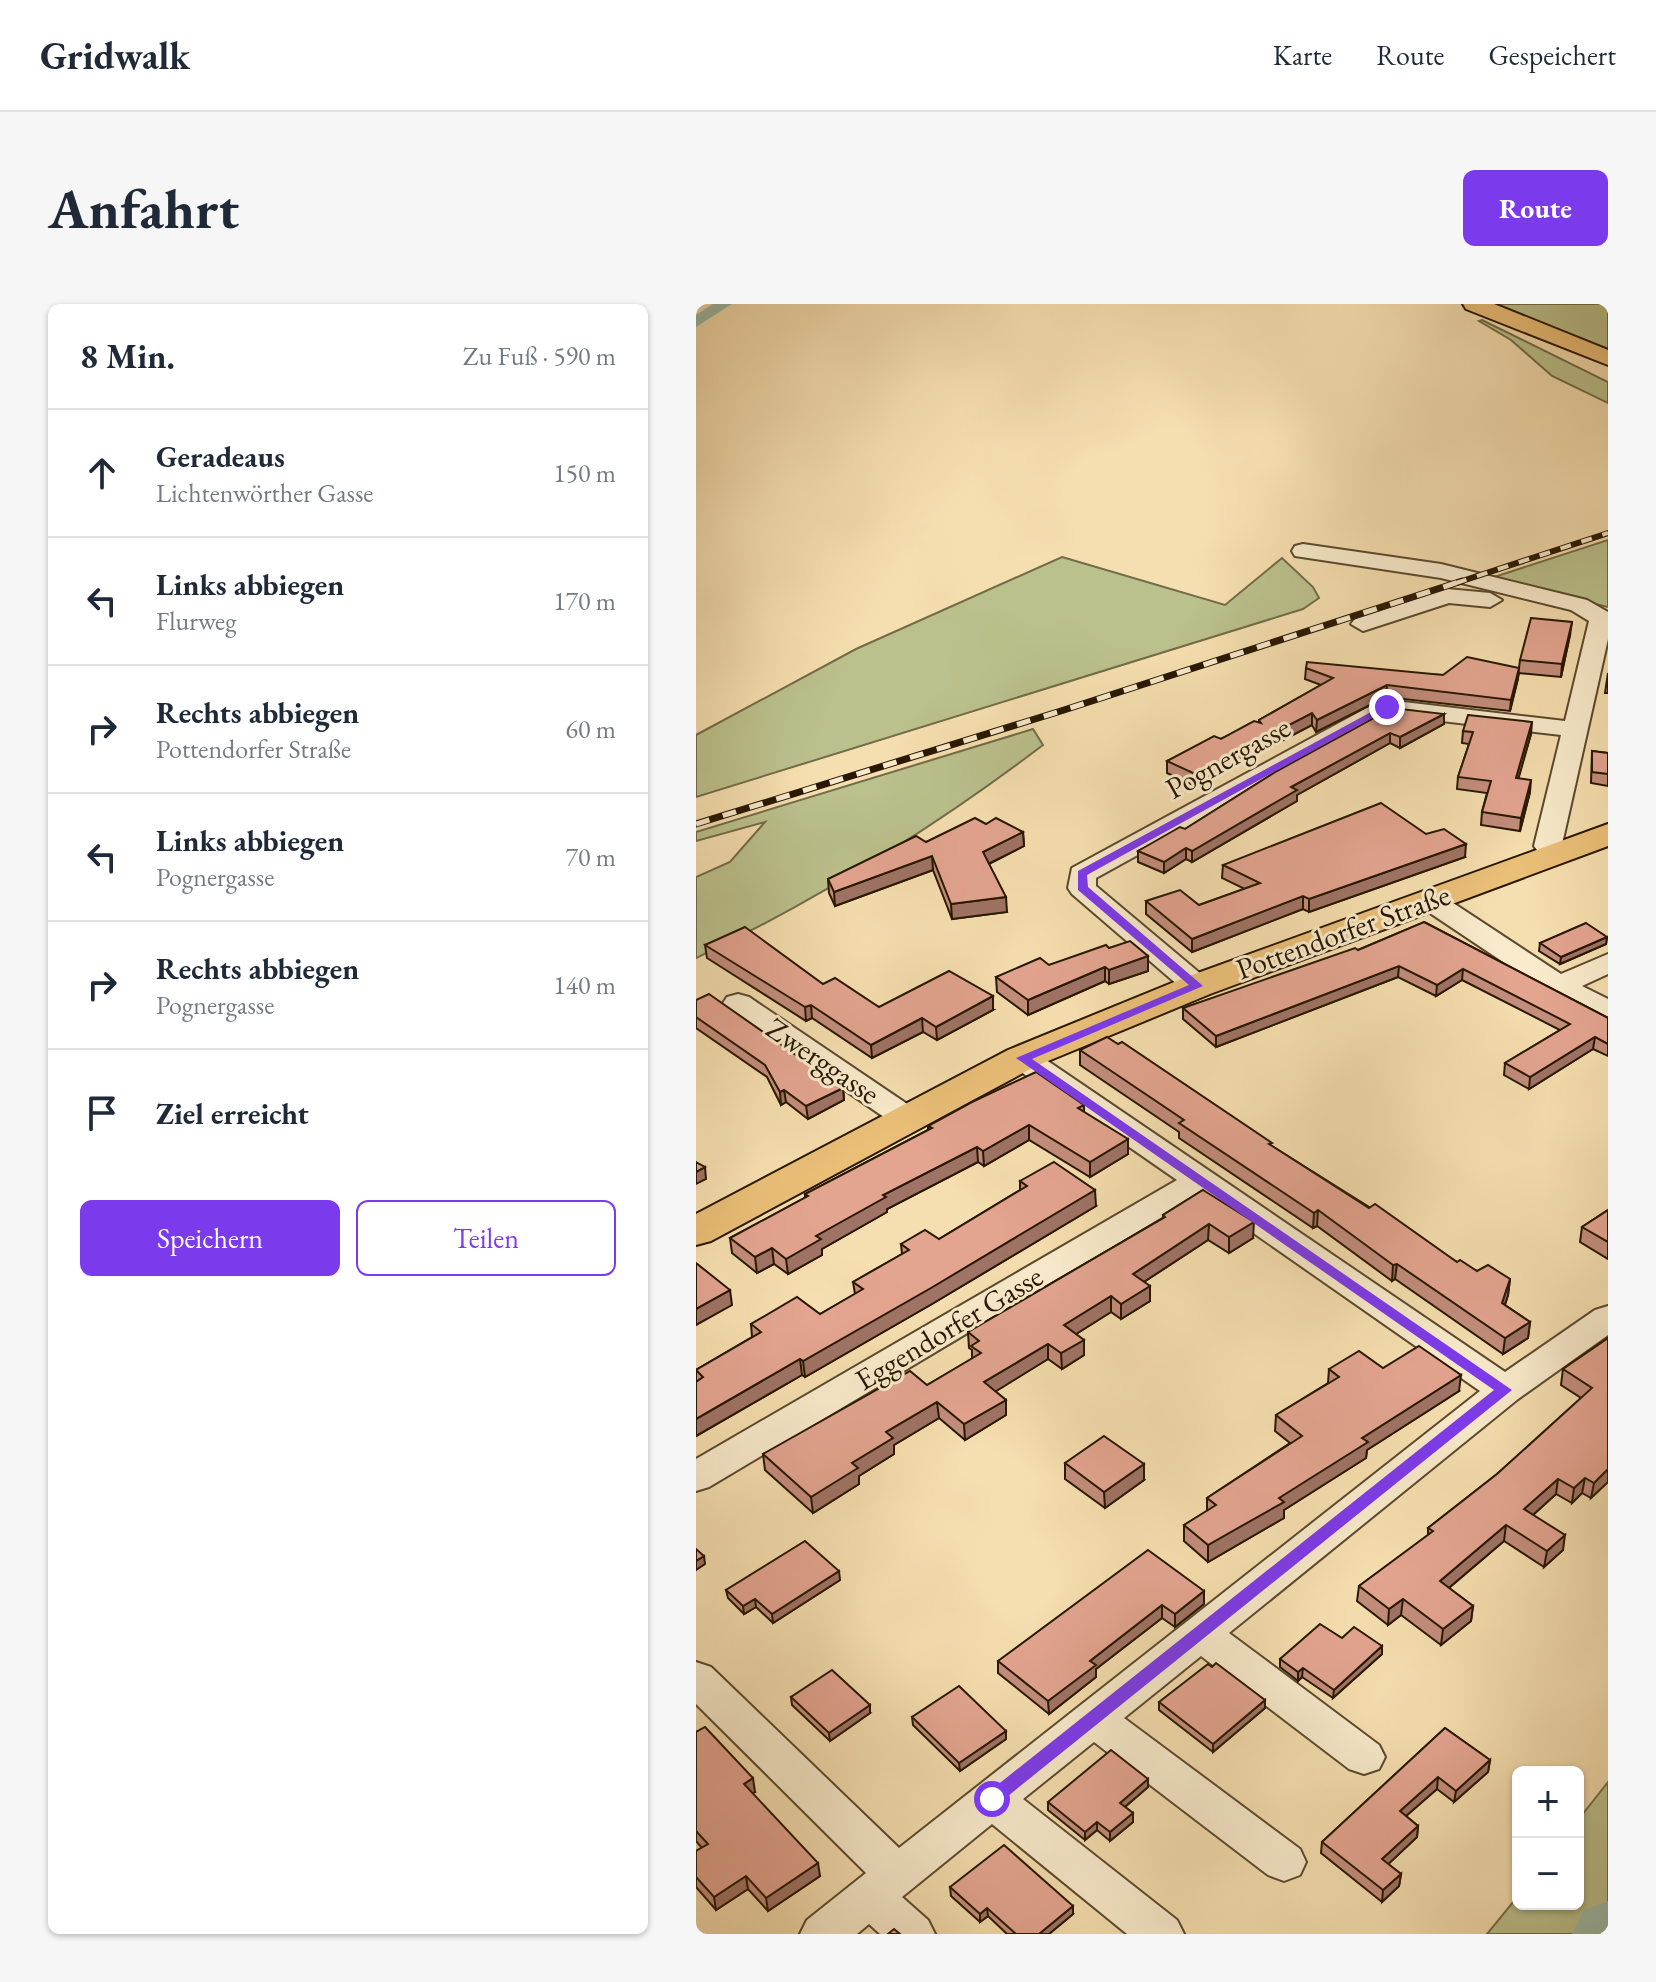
<!DOCTYPE html>
<html lang="de">
<head>
<meta charset="utf-8">
<style>
	body { margin:0; font-family:"EB Garamond",serif; background:#f6f6f7; color:#1f2937 }
	.controls { position:absolute; right:24px; bottom:24px; display:grid; overflow:hidden; border-radius:12px; box-shadow:0 2px 6px #0004 }
	.controls button { width:72px; height:72px; display:grid; place-items:center; padding:0; border:0; border-bottom:2px solid #e0e1e3; background:#fff; color:#1f2937; font:40px sans-serif }
	.stop { position:absolute; width:24px; height:24px; margin:-18px; border:6px solid #7c3aed; border-radius:50%; background:#fff }
	.stop.end { background:#7c3aed; border-color:#fff; box-shadow:0 2px 8px #0008 }
	.list { margin:0; padding:0; list-style:none }
	h2 { display:flex; justify-content:space-between; align-items:center; height:104px; margin:0; padding:0 32px; font-size:34px }
	h2 small { font-size:26px; font-weight:400; color:#747a83 }
	.list li { display:grid; grid-template-columns:52px 1fr auto; gap:24px; align-items:center; box-sizing:border-box; height:128px; padding:0 32px; border-top:2px solid #e0e1e3 }
	.list b { display:block; font-size:30px; white-space:nowrap }
	.list p { margin:0; font-size:26px; white-space:nowrap; color:#747a83 }
	.list em { font-size:26px; font-style:normal; color:#747a83 }
	.actions { display:flex; gap:16px; padding:24px 32px }
	.actions a { flex:1; padding:18px 0; border:2px solid #7c3aed; border-radius:12px; text-align:center; font-size:28px; color:#7c3aed }
	.actions .main { background:#7c3aed; color:#fff }
	.icon { flex:none; width:44px; height:44px; fill:none; stroke:currentColor; stroke-width:2; stroke-linecap:round; stroke-linejoin:round }
	.map { position:relative; flex:none; width:912px; height:1630px; overflow:hidden; border-radius:12px }
	header { display:flex; align-items:center; gap:48px; box-sizing:border-box; height:112px; padding:0 40px; background:#fff; border-bottom:2px solid #e0e1e3 }
	header strong { font-size:38px }
	nav { display:flex; gap:44px; margin-inline-start:auto; font-size:28px }
	.intro { display:flex; align-items:center; justify-content:space-between; box-sizing:border-box; height:192px; padding:0 48px }
	h1 { margin:0; font-size:56px }
	.button { padding:20px 36px; border-radius:12px; background:#7c3aed; color:#fff; font-size:28px; font-weight:700 }
	main { display:flex; gap:48px; padding:0 48px }
	aside { flex:1; background:#fff; border-radius:12px; box-shadow:0 2px 6px #0004 }
	.map>svg:first-child { display:block }
</style>
</head>
<body>
<header>
<strong>Gridwalk</strong>
<nav><a>Karte</a><a>Route</a><a>Gespeichert</a></nav>
</header>
<div class="intro"><h1>Anfahrt</h1><a class="button">Route</a></div>
<main>
<aside>
<h2>8 Min.<small>Zu Fuß · 590 m</small></h2>
<ul class="list">
<li><svg class="icon" aria-label="ahead" viewBox="0 0 24 24"><path d="M12 20V5M6 11l6-6 6 6"/></svg><div><b>Geradeaus</b><p>Lichtenwörther Gasse</p></div><em>150 m</em></li>
<li><svg class="icon" aria-label="left" viewBox="0 0 24 24"><path d="M17 20v-9H6M10 6l-5 5 5 5"/></svg><div><b>Links abbiegen</b><p>Flurweg</p></div><em>170 m</em></li>
<li><svg class="icon" aria-label="right" viewBox="0 0 24 24"><path d="M7 20v-9h11M14 6l5 5-5 5"/></svg><div><b>Rechts abbiegen</b><p>Pottendorfer Straße</p></div><em>60 m</em></li>
<li><svg class="icon" aria-label="left" viewBox="0 0 24 24"><path d="M17 20v-9H6M10 6l-5 5 5 5"/></svg><div><b>Links abbiegen</b><p>Pognergasse</p></div><em>70 m</em></li>
<li><svg class="icon" aria-label="right" viewBox="0 0 24 24"><path d="M7 20v-9h11M14 6l5 5-5 5"/></svg><div><b>Rechts abbiegen</b><p>Pognergasse</p></div><em>140 m</em></li>
<li><svg class="icon" aria-label="arrive" viewBox="0 0 24 24"><path d="M6 21V4h12l-3 4 3 4H6"/></svg><div><b>Ziel erreicht</b></div></li>
</ul>
<div class="actions"><a class="main">Speichern</a><a>Teilen</a></div>
</aside>
<div class="map">
<svg width="912" height="1630" viewBox="0 0 912 1630">
	<rect width="100%" height="100%" fill="#f5deaf"/>
	<filter id="stains"><feTurbulence type="fractalNoise" baseFrequency=".0025" numOctaves="4"/><feColorMatrix values="0 0 0 0 .2 0 0 0 0 .09 0 0 0 0 .02 0 0 0 .5 -.17"/></filter>
	<radialGradient id="worn" r=".72"><stop offset=".6" stop-color="#630" stop-opacity="0"/><stop offset="1" stop-color="#630" stop-opacity=".3"/></radialGradient>
	<g fill="#bbc18c" stroke="#726c47" stroke-width="2">
		<polygon points="795,0 912,0 912,45"/>
		<polygon points="786,16 912,78 912,99 856,72 815,36 783,17"/>
		<polygon points="912,236 912,303 795,274"/>
		<polygon points="366,253 529,301 586,254 617,283 623,294 607,305 0,493 0,431 160,345"/>
		<path d="M337 425 347 441C239 523 123 595 0 654V573L34 558 69 518 0 537V528Z"/>
		<polygon points="912,1478 912,1630 791,1630 822,1592 822,1600 882,1600 882,1516"/>
	</g>
	<g fill="none" stroke-linecap="round" stroke-linejoin="round">
		<polygon fill="#9cbcaa" fill-rule="evenodd" points="17,0 36,0 0,23 0,11"/>
		<polygon fill="#9cbcaa" fill-rule="evenodd" points="912,1597 912,1630 876,1630 888,1606"/>
		<g stroke="#5b492d" stroke-width="4">
			<g id="minor">
				<path d="M607 240 745 260 891 296 912 308V335L866 540 874 550 870 556C855 560 847 555 838 542L865 431 695 411 400 574V582L512 676 516 682 512 688H490L376 590 372 584 376 564 682 398 691 396 869 417 893 317 875 306 745 274 599 252 596 247 599 242Z"/>
				<polygon points="751,285 794,289 806,296 794,303 753,299 667,327 655,320 659,315"/>
				<polygon points="735,589 745,591 865,670 912,650 912,670 886,682 912,695 912,716 852,688 725,603 721,597 725,591"/>
				<polygon points="42,690 53,693 223,808 228,815 223,822 212,825 201,822 31,705 27,699 31,693"/>
				<polygon points="326,745 337,747 809,1068 899,1006 912,1002 912,1031 822,1095 533,1329 683,1441 689,1453 683,1465 668,1470 653,1465 505,1352 428,1414 604,1545 610,1558 604,1571 588,1577 572,1571 398,1438 327,1495 481,1616 488,1630 431,1630 296,1520 206,1593 232,1616 239,1630 184,1630 173,1620 161,1630 104,1630 111,1616 170,1569 0,1400 0,1358 15,1363 203,1544 784,1087 503,891 13,1183 0,1187 0,1155 481,876 315,761 311,754 315,747"/>
			</g>
		</g>
		<g stroke="#281702" stroke-width="4">
			<g id="major">
				<polygon points="767,0 798,0 912,46 912,61 770,5"/>
				<polygon points="912,520 912,542 514,690 340,762 15,937 0,941 0,910 312,746 488,674"/>
			</g>
		</g>
		<use href="#minor" fill="#f8eacb" fill-rule="evenodd"/>
		<use href="#major" fill="#eabf78" fill-rule="evenodd"/>
		<g stroke="#281702" stroke-width="6">
			<polyline id="rail-far1" points="760,279 912,229"/>
		</g>
		<g stroke="#281702" stroke-width="7">
			<polyline id="rail" points="0,520 368,406 766,277"/>
		</g>
		<use href="#rail-far1" stroke="#f8eacb" stroke-width="4" stroke-dasharray="11" stroke-linecap="butt"/>
		<use href="#rail" stroke="#f8eacb" stroke-width="5" stroke-dasharray="14" stroke-linecap="butt"/>
	</g>
	<g fill="#c38d7c" stroke="#281702" stroke-width="2">
		<polygon points="874,331 865,373 823,369 814,407 690,393 620,428 616,421 499,482 471,469 471,457 563,419 563,416 625,381 609,375 610,364 747,371 823,364 824,356"/>
		<polygon points="912,369 912,389 909,389"/>
		<polygon points="748,410 748,420 704,444 694,439 601,491 601,497 496,558 490,555 468,569 442,558 442,547 489,525 581,467"/>
		<polygon points="767,427 835,430 822,474 834,488 824,527 785,521 786,508 791,489 761,485 762,473 773,440 766,439"/>
		<polygon points="896,447 912,449 912,482 895,479"/>
		<polygon points="290,520 327,528 328,542 293,560 311,608 256,615 237,566 139,602 133,589 132,575 230,538"/>
		<polygon points="730,530 769,553 613,608 607,605 496,648 450,610 450,597 503,601 549,585 526,574 527,561"/>
		<polygon points="728,618 912,714 912,752 897,745 833,785 808,771 809,759 864,726 766,676 740,692 702,673 520,743 487,715 487,704 662,646"/>
		<polygon points="911,633 910,640 864,660 843,647 844,639"/>
		<polygon points="9,641 127,680 183,703 297,706 241,736 227,728 176,754 116,714 110,717 11,654"/>
		<polygon points="413,644 452,652 452,667 413,680 409,677 332,711 301,688 300,673 353,661"/>
		<polygon points="0,696 147,784 148,796 112,815 90,798 85,801 71,773 0,724"/>
		<polygon points="384,746 576,842 761,958 781,967 814,975 812,991 809,1001 834,1018 832,1034 807,1050 699,975 696,977 621,922 617,924 483,834 483,828 384,761"/>
		<polygon points="388,801 388,808 432,850 394,873 333,836 288,862 282,858 191,905 191,908 126,945 126,951 92,970 78,960 61,969 36,949 34,934 109,894 109,890 232,826 232,822"/>
		<polygon points="324,877 400,902 236,1000 109,1073 106,1071 0,1132 0,1066 56,1033 55,1020 124,1010 159,990 157,978 206,950 205,940 243,935 324,886"/>
		<polygon points="507,886 557,934 533,949 512,936 448,978 454,997 425,1015 415,1008 380,1030 388,1051 366,1065 352,1055 299,1087 310,1096 310,1111 269,1136 243,1114 198,1141 198,1150 163,1172 163,1180 117,1209 69,1166 67,1150 231,1081 276,1055 276,1046 273,1044 272,1028 467,914 467,911"/>
		<polygon points="912,906 912,955 884,938 886,923"/>
		<polygon points="912,1034 912,1178 895,1194 886,1189 876,1199 860,1190 837,1211 867,1246 848,1263 808,1237 753,1284 777,1302 775,1317 745,1341 705,1311 692,1321 661,1297 663,1282 732,1232 732,1224 801,1170 885,1094 865,1081 867,1065"/>
		<polygon points="687,1064 763,1087 671,1146 670,1154 588,1206 588,1214 512,1258 488,1237 488,1221 511,1207 511,1194 594,1139 579,1127 580,1111 632,1079 633,1065"/>
		<polygon points="369,1159 448,1176 409,1204 369,1175"/>
		<polygon points="144,1276 77,1319 60,1303 48,1310 32,1294 30,1286"/>
		<polygon points="508,1287 508,1300 479,1323 466,1314 400,1365 400,1373 353,1410 302,1369 302,1357"/>
		<polygon points="686,1342 686,1350 637,1394 606,1373 602,1377 584,1363 584,1355"/>
		<polygon points="95,1393 174,1409 134,1437 96,1401"/>
		<polygon points="569,1396 569,1404 517,1448 463,1406 463,1398"/>
		<polygon points="216,1413 310,1427 310,1435 264,1467 217,1421"/>
		<polygon points="749,1424 794,1456 792,1468 758,1498 741,1485 710,1512 722,1522 721,1533 692,1560 705,1570 703,1582 686,1598 625,1549 626,1538"/>
		<polygon points="0,1428 59,1488 56,1489 124,1572 72,1607 52,1585 20,1606 0,1583 0,1547 6,1544 0,1537"/>
		<polygon points="452,1475 452,1483 429,1503 437,1509 437,1518 414,1537 401,1526 389,1536 352,1506 352,1498"/>
		<polygon points="254,1583 377,1610 353,1630 311,1630 292,1612 284,1618 255,1592"/>
	</g>
	<g fill="#9f7365" stroke="#281702" stroke-width="2">
		<polygon points="876,318 874,331 865,373 866,360"/>
		<polygon points="823,364 822,375 814,407 815,396"/>
		<polygon points="691,381 690,393 620,428 621,416"/>
		<polygon points="616,409 616,421 499,482 499,470"/>
		<polygon points="748,410 748,420 704,444 704,433"/>
		<polygon points="836,418 835,430 819,487 820,474"/>
		<polygon points="694,429 694,439 601,491 601,497 496,558 496,547 595,483"/>
		<polygon points="835,476 834,488 824,527 825,514"/>
		<polygon points="327,528 328,542 288,562 287,548"/>
		<polygon points="770,540 769,553 613,608 613,595"/>
		<polygon points="490,544 490,555 468,569 468,558"/>
		<polygon points="236,552 237,566 139,602 138,588"/>
		<polygon points="607,592 607,605 496,648 496,635"/>
		<polygon points="310,593 311,608 256,615 255,600"/>
		<polygon points="911,633 910,640 864,660 865,653"/>
		<polygon points="452,652 452,667 413,680 413,666"/>
		<polygon points="703,662 702,673 520,743 520,732"/>
		<polygon points="409,663 409,677 332,711 332,696"/>
		<polygon points="767,665 766,676 740,692 741,681"/>
		<polygon points="297,692 297,706 241,736 240,723"/>
		<polygon points="115,701 116,714 110,717 109,703"/>
		<polygon points="226,714 227,728 176,754 175,741"/>
		<polygon points="899,733 897,745 833,785 834,773"/>
		<polygon points="147,784 148,796 112,815 110,802"/>
		<polygon points="88,786 90,798 85,801 84,788"/>
		<polygon points="333,821 333,836 288,862 287,847"/>
		<polygon points="432,835 432,850 394,873 394,858"/>
		<polygon points="281,843 282,858 191,905 191,908 126,945 126,951 92,970 90,955 120,932 187,891"/>
		<polygon points="9,863 10,875 0,880 0,868"/>
		<polygon points="399,886 400,902 236,1000 109,1073 107,1057"/>
		<polygon points="622,906 621,922 617,924 618,909"/>
		<polygon points="558,918 557,934 533,949 533,933"/>
		<polygon points="513,920 512,936 437,985 437,970"/>
		<polygon points="76,944 78,960 61,969 59,953"/>
		<polygon points="701,960 699,975 696,977 697,961"/>
		<polygon points="814,975 812,991 804,1015 806,999"/>
		<polygon points="454,982 454,997 425,1015 425,1000"/>
		<polygon points="34,986 36,1001 0,1021 0,1005"/>
		<polygon points="415,992 415,1008 369,1037 368,1021"/>
		<polygon points="834,1018 832,1034 807,1050 809,1034"/>
		<polygon points="388,1036 388,1051 366,1065 365,1049"/>
		<polygon points="352,1040 352,1055 289,1094 288,1078"/>
		<polygon points="104,1055 106,1071 0,1132 0,1115"/>
		<polygon points="765,1071 763,1087 671,1146 670,1154 588,1206 588,1214 512,1258 512,1241 583,1194 666,1134"/>
		<polygon points="310,1096 310,1111 269,1136 268,1120"/>
		<polygon points="241,1098 243,1114 198,1141 198,1150 163,1172 163,1180 117,1209 115,1193 156,1159 190,1128"/>
		<polygon points="448,1160 448,1176 409,1204 408,1188"/>
		<polygon points="912,1165 912,1178 895,1194 898,1179"/>
		<polygon points="889,1174 886,1189 876,1199 878,1184"/>
		<polygon points="862,1175 860,1190 826,1221 828,1205"/>
		<polygon points="810,1221 808,1237 742,1293 744,1277"/>
		<polygon points="869,1231 867,1246 848,1263 851,1247"/>
		<polygon points="8,1252 9,1260 0,1266 0,1257"/>
		<polygon points="143,1267 144,1276 77,1319 76,1310"/>
		<polygon points="508,1287 508,1300 479,1323 479,1310"/>
		<polygon points="59,1295 60,1303 48,1310 47,1302"/>
		<polygon points="707,1295 705,1311 692,1321 693,1305"/>
		<polygon points="466,1301 466,1314 400,1365 400,1373 353,1410 352,1397 394,1357"/>
		<polygon points="777,1302 775,1317 745,1341 747,1325"/>
		<polygon points="686,1342 686,1350 637,1394 638,1386"/>
		<polygon points="607,1364 606,1373 602,1377 602,1368"/>
		<polygon points="569,1396 569,1404 517,1448 517,1440"/>
		<polygon points="174,1401 174,1409 134,1437 133,1429"/>
		<polygon points="310,1427 310,1435 264,1467 263,1459"/>
		<polygon points="794,1456 792,1468 758,1498 760,1487"/>
		<polygon points="742,1473 741,1485 702,1519 704,1507"/>
		<polygon points="57,1474 59,1488 50,1493 48,1480"/>
		<polygon points="452,1475 452,1483 424,1507 424,1499"/>
		<polygon points="437,1509 437,1518 414,1537 414,1528"/>
		<polygon points="401,1518 401,1526 389,1536 389,1528"/>
		<polygon points="722,1522 721,1533 685,1567 686,1555"/>
		<polygon points="122,1559 124,1572 72,1607 70,1594"/>
		<polygon points="705,1570 703,1582 686,1598 687,1586"/>
		<polygon points="50,1572 52,1585 20,1606 18,1593"/>
		<polygon points="377,1602 377,1610 353,1630 343,1630"/>
		<polygon points="291,1604 292,1612 284,1618 284,1610"/>
	</g>
	<g fill="#e3a490" stroke="#281702" stroke-width="2">
		<polygon points="835,314 876,318 866,360 824,356"/>
		<polygon points="771,353 823,364 815,396 691,381 621,416 616,409 499,470 471,457 518,432 525,435 558,417 565,419 563,416 637,374 610,364 611,358 747,371"/>
		<polygon points="696,404 748,410 704,433 694,429 595,483 601,486 496,547 490,544 468,558 442,547 484,523 489,525 581,467"/>
		<polygon points="772,411 836,418 820,474 835,476 825,514 786,508 795,477 762,473 777,428 767,427"/>
		<polygon points="896,447 912,449 912,470 896,468"/>
		<polygon points="685,499 730,530 748,525 770,540 613,595 607,592 496,635 450,597 484,586 503,601 564,579 527,561"/>
		<polygon points="279,514 290,520 300,514 327,528 287,548 310,593 255,600 236,552 138,588 132,575 220,532 230,538"/>
		<polygon points="728,618 912,714 912,740 899,733 834,773 809,759 874,720 767,665 741,681 703,662 520,732 487,704 659,644 662,646"/>
		<polygon points="890,619 911,633 865,653 844,639"/>
		<polygon points="49,623 127,680 139,674 183,703 253,667 297,692 240,723 226,714 175,741 115,701 109,703 9,641"/>
		<polygon points="434,637 452,652 413,666 409,663 332,696 300,673 344,654 353,661 410,641 413,644"/>
		<polygon points="13,690 147,784 110,802 88,786 84,788 69,761 0,713 0,696"/>
		<polygon points="411,733 422,740 426,738 576,839 573,840 673,904 679,900 761,958 764,956 781,967 792,961 814,975 806,999 834,1018 809,1034 701,960 697,961 622,906 618,909 483,819 488,816 384,746"/>
		<polygon points="340,768 388,801 382,804 432,835 394,858 333,821 287,847 281,843 187,891 190,893 120,932 125,935 90,955 76,944 59,953 34,934 112,892 109,890 236,824 232,822 276,798"/>
		<polygon points="0,858 9,863 0,868"/>
		<polygon points="358,858 399,886 235,984 107,1057 104,1055 0,1115 0,1078 7,1073 0,1066 65,1028 55,1020 101,993 124,1010 167,985 157,978 213,946 205,940 229,926 243,935 331,882 324,877"/>
		<polygon points="507,886 558,918 533,933 513,920 437,970 454,982 425,1000 415,992 368,1021 388,1036 365,1049 352,1040 288,1078 310,1096 268,1120 241,1098 190,1128 197,1134 156,1159 162,1164 115,1193 67,1150 214,1067 231,1081 285,1049 275,1042 283,1037 272,1028 469,913 467,911"/>
		<polygon points="912,906 912,938 886,923"/>
		<polygon points="0,959 34,986 0,1005"/>
		<polygon points="912,1034 912,1165 898,1179 889,1174 878,1184 862,1175 828,1205 869,1231 851,1247 810,1221 744,1277 777,1302 747,1325 707,1295 693,1305 663,1282 737,1227 732,1224 801,1170 896,1084 867,1065"/>
		<polygon points="723,1042 765,1071 666,1134 672,1138 583,1194 588,1198 512,1241 488,1221 520,1201 511,1194 606,1132 580,1111 643,1073 633,1065 663,1047 687,1064"/>
		<polygon points="408,1132 448,1160 408,1188 369,1159"/>
		<polygon points="109,1237 143,1267 76,1310 59,1295 47,1302 30,1286"/>
		<polygon points="0,1245 8,1252 0,1257"/>
		<polygon points="452,1246 508,1287 479,1310 466,1301 394,1357 400,1361 352,1397 302,1357"/>
		<polygon points="624,1320 646,1334 658,1323 686,1342 638,1386 607,1364 602,1368 584,1355"/>
		<polygon points="520,1359 569,1396 517,1440 463,1398 512,1360 516,1363"/>
		<polygon points="136,1366 174,1401 133,1429 95,1393"/>
		<polygon points="263,1382 310,1427 263,1459 216,1413"/>
		<polygon points="9,1423 57,1474 48,1480 122,1559 70,1594 50,1572 18,1593 0,1573 0,1547 12,1540 0,1527 0,1428"/>
		<polygon points="749,1424 794,1456 760,1487 742,1473 704,1507 722,1522 686,1555 705,1570 687,1586 626,1538"/>
		<polygon points="415,1446 452,1475 424,1499 437,1509 414,1528 401,1518 389,1528 352,1498"/>
		<polygon points="308,1541 377,1602 343,1630 320,1630 291,1604 284,1610 254,1583"/>
		<polygon points="198,1625 204,1630 192,1630"/>
	</g>
	<polygon fill="#7c3aed" points="688,401 696,403 391,571 392,583 507,682 336,755 816,1086 302,1500 290,1500 290,1490 798,1086 320,754 493,681 382,586 382,567"/>
	<g text-anchor="middle" stroke-width="6" stroke-linejoin="round" paint-order="stroke">
		<g font-size="30" fill="#281702" stroke="#f8eacb">
			<text transform="translate(532 454) rotate(-29)" y="10">Pognergasse</text>
			<text transform="translate(647 628) rotate(-20)" y="10">Pottendorfer Straße</text>
			<text transform="translate(127 757) rotate(34)" y="10">Zwerggasse</text>
			<text transform="translate(253 1024) rotate(-31)" y="10">Eggendorfer Gasse</text>
		</g>
	</g>
	<rect width="100%" height="100%" filter="url(#stains)"/>
	<rect width="100%" height="100%" fill="url(#worn)"/>
</svg>
<div class="controls">
<button>+</button>
<button>−</button>
</div>
<div class="stop" style="left:296px;top:1495px"></div>
<div class="stop end" style="left:691px;top:403px"></div>
</div>
</main>
</body>
</html>
